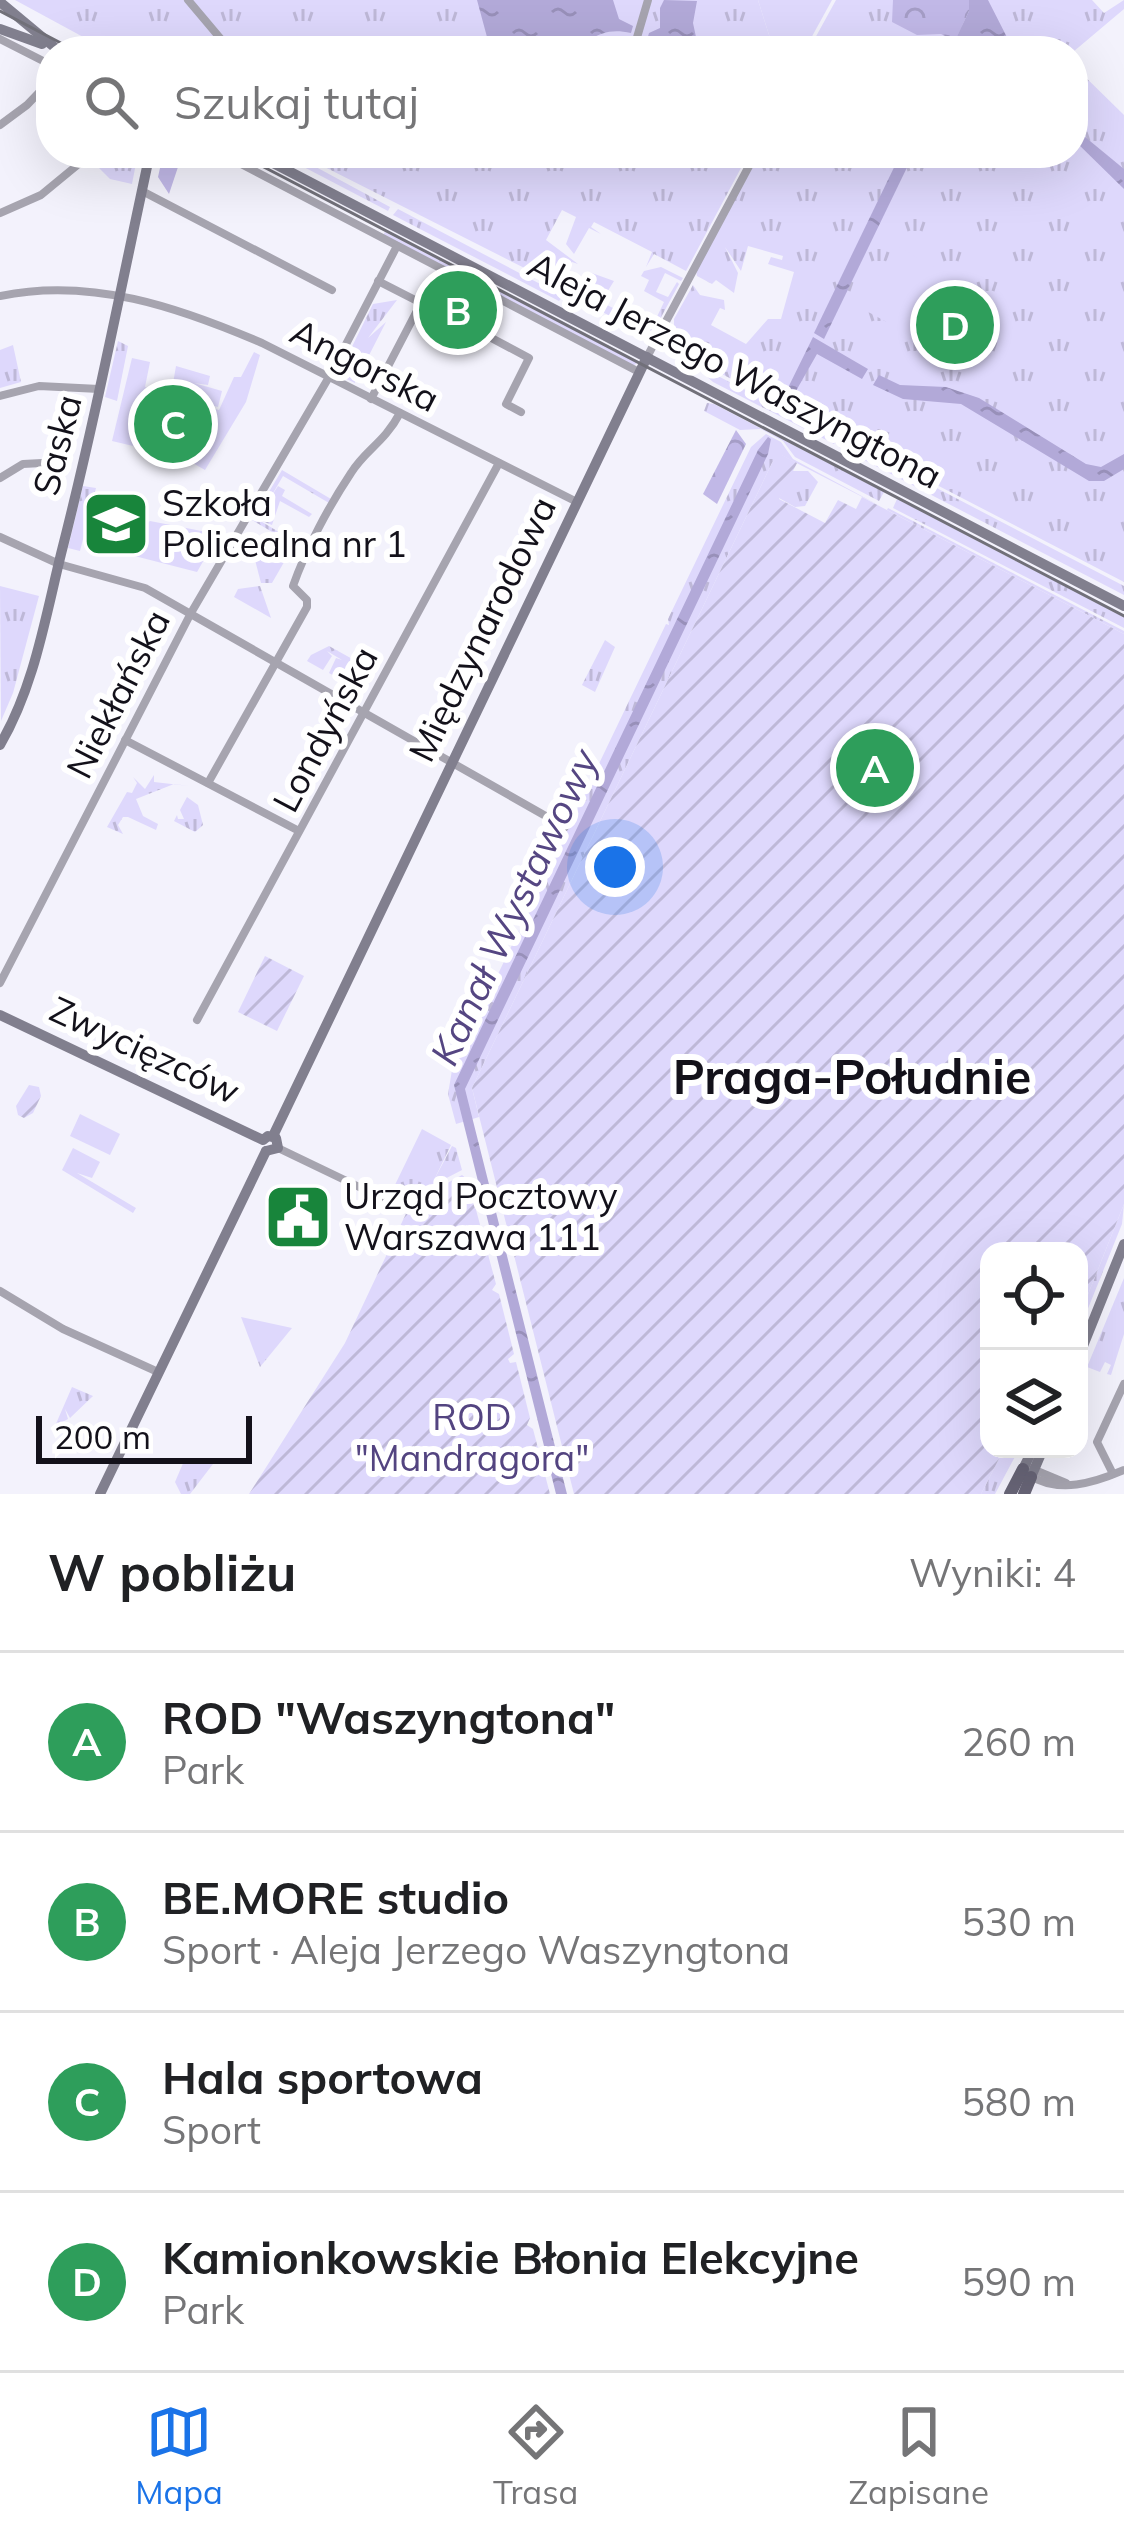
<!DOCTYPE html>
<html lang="pl">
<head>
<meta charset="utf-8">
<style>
	body { margin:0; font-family:Mulish,sans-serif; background:#f2f2f2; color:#202124 }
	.controls { position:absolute; right:36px; bottom:36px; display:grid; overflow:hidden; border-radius:24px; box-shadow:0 12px 48px #0002 }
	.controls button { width:108px; height:108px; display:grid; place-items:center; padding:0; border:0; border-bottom:3px solid #e0e0e0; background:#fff; color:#202124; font:60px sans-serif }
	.scale { position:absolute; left:36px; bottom:30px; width:216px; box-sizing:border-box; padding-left:12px; border:6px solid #13111a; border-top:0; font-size:33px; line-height:42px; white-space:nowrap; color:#13111a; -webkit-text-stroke:9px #fff; paint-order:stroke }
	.you { position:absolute; left:615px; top:867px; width:42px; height:42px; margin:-30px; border:9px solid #fff; border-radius:50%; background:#1a73e8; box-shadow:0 0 0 18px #1a73e833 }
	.badge { display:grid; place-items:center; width:78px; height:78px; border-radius:50%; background:#1a73e8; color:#fff; font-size:39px; font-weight:700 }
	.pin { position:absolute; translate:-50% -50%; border:6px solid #fff; box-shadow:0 3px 12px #0006 }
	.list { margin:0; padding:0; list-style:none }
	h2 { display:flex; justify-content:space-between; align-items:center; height:156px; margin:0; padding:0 48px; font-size:51px }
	h2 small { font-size:39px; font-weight:400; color:#757577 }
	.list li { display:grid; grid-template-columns:78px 1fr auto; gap:36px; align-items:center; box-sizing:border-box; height:180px; padding:0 48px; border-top:3px solid #e0e0e0 }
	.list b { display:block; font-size:45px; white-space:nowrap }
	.list p { margin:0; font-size:39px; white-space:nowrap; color:#757577 }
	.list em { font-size:39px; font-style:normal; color:#757577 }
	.icon { flex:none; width:66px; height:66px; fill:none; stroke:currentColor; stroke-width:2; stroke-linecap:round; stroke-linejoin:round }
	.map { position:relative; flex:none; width:1124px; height:1494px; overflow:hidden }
	.search { position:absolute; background:#fff; box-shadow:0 12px 48px #0002; left:36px; right:36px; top:36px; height:132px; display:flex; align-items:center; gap:30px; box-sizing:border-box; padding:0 42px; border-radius:48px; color:#757577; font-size:45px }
	.sheet { height:876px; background:#fff }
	nav { display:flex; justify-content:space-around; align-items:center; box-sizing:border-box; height:168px; border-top:3px solid #e0e0e0; background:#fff; font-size:33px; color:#757577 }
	nav a { display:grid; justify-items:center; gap:6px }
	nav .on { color:#1a73e8 }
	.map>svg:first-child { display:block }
</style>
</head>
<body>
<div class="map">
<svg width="1124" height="1494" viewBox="0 0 1124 1494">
	<defs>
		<pattern id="grass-tufts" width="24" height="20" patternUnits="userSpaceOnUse" patternTransform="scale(3)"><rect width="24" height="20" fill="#ded8fc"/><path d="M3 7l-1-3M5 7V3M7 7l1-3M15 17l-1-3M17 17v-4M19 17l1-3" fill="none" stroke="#beb8d7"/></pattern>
		<pattern id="forest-crowns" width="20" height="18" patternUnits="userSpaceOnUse" patternTransform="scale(3)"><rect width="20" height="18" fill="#c1b8e7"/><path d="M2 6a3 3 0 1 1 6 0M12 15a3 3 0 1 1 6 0" fill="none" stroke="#a59dc6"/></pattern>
		<pattern id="garden-furrows" width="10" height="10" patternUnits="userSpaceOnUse" patternTransform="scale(3)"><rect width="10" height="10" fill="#ded8fc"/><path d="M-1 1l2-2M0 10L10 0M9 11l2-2" fill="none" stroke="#beb8d7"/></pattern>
		<pattern id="water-ripples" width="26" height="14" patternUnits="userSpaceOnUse" patternTransform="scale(3)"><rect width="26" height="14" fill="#b2a9d8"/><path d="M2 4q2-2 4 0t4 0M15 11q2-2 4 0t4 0" fill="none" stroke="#9890b9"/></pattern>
	</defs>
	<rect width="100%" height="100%" fill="#f3f2fc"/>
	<g fill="url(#grass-tufts)">
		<polygon points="15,0 758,0 774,51 109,51"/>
		<polygon points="836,0 1092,0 1104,13 1124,0 1124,9 1073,52 808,51"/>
		<polygon points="1073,65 1124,115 1124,582 798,413 792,415 777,406 777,398 773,401 764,396 765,391 762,395 674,349 675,345 672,348 661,343 671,324 674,328 674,319 693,285 700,295 724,300 725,310 720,308 711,325 746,344 768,319 781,319 794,272 768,264 771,257 782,260 783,256 748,246 741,271 725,247 738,273 734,293 716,280 712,284 697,276 696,271 760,153 1073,153"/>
		<polygon points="104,153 138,153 132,184 110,179 94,163"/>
		<polygon points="277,153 290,153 390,207 388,211"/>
		<polygon points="297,153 749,153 686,271 654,254 646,267 652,252 594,222 591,227 601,234 589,228 574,254 566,244 576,217 562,210 546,240 578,264 572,262 563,280 566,289"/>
		<polygon points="398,209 563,296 559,301 393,215"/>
		<polygon points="385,232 637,363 633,366 383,235"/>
		<polygon points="661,267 683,278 681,281 665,273 656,292 668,297 677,282 679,284 652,334 619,321 624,314 653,325 664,302 644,291 649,280 641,276 644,271"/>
		<polygon points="589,272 614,281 601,302 615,309 614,318 569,295 572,288 580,291"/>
		<polygon points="397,300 368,338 386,322 361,371 358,358 355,383 338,375 373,304"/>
		<polygon points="118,341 128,346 117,401 105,397"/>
		<polygon points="13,345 21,382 0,388 0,350"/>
		<polygon points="710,372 771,403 775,410 792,419 798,416 838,437 834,444 713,382 705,375"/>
		<polygon points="707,403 714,404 884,492 879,501 795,457 783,441 761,429 740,430 704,411"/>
		<polygon points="766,434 781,442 793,459 882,507 781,455 772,463 472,1088 479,1117 456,1124 448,1094 452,1070 666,624 669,625 668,619 751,447"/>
		<polygon points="843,439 1124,586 1124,595 839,447"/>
		<polygon points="282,470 331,499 329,503 283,476 269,500 278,486 285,490 282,496 312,514 309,517 280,501 272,525 257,519 306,548 299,561 265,543 270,535 295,549 296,546 252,520"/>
		<polygon points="792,471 808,471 818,482 805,506 795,507 779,498"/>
		<polygon points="83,486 96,488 80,551 68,548"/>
		<polygon points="897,499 1124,617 1124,628 893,508"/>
		<polygon points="888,508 1124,631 1124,634 887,510"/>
		<polygon points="263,544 287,557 272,583 261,583 255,560"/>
		<polygon points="0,586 39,596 13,693 1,721"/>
		<polygon points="260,586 271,618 234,597 238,589"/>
		<polygon points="605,640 615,647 595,692 582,685"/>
		<polygon points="329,646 356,661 365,652 364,664 376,670 363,692 329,673 336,658 342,660 327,651 332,656 323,670 307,661 311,655"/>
		<polygon points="154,775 154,782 189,786 174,784 136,799 143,816 158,824 156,830 128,817 123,817 118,825 123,834 107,827 127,792 132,793 137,783 133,777 145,789"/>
		<polygon points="187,797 198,805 203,825 195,832 174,821 177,815 178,819 184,819 180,810"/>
		<polygon points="422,1129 451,1145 434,1180 452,1146 456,1148 462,1170 410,1197 393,1189"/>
		<polygon points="1124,1204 1122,1224 1079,1331 1079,1317"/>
		<polygon points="1124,1278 1124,1334 1111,1375 1107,1374 1111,1365 1105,1362 1100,1372 1087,1367"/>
		<polygon points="241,1317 292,1328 260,1367"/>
		<polygon points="72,1387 93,1396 70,1418 65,1409 68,1419 55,1426"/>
		<polygon points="1004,1449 1019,1449 995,1494 981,1494"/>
		<polygon points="184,1461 213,1464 190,1494 181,1494 175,1482"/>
	</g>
	<g fill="url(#forest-crowns)">
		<polygon points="893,0 969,0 969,11 955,41 941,34 917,35 892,22"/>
		<polygon points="163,153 186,153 181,158 169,194 158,177 162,159 179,158 163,157"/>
		<polygon points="736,430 746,444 717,504 703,494"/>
	</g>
	<g fill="url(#garden-furrows)">
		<polygon points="780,454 797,463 779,499 825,523 838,500 856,509 862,497 1124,634 1124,1204 1079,1317 1079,1251 989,1251 989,1449 1004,1449 981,1494 574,1494 472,1088 772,463"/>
		<polygon points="265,956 304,976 277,1031 238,1012"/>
		<polygon points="29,1085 39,1087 41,1096 33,1113 24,1118 18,1115 16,1106"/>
		<polygon points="462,1175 468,1180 496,1284 492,1290 499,1294 514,1354 508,1359 510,1363 516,1362 530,1418 527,1425 533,1429 550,1494 249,1494 345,1343 411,1203"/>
	</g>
	<g fill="#ded8fc">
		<polygon points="758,0 832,0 804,51 774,51"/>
		<polygon points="285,28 328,51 273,51"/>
		<polygon points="895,245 988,297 954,359 861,308"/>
		<polygon points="254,352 260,355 246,402 205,470 184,458 112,441 132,358 150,362 145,387 165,396 219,410 234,377 241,377"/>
		<polygon points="176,366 210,376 208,385 194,383 222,391 218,407 171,395"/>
		<polygon points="150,521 217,534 216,538 204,535 209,551 197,572 119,552 120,548 137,552 136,533"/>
		<polygon points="80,1114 120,1134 110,1155 70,1136"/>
		<polygon points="73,1148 100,1162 92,1178 77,1173 136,1208 133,1213 62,1170"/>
	</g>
	<g fill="url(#water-ripples)">
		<path d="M477 0H613L619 19 633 26 631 33C598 26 591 43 568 51 554 56 498 51 480 51L487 37Z"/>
		<polygon points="664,0 697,1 693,23 699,51 678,51 672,43 660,46 647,40 649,33 660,28 660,8"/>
		<polygon points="969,0 988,0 1014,51 998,51 972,39 962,51 950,51 969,11"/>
		<polygon points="1073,127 1124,169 1124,189 1073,139"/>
		<polygon points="901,153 914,153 824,339 814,333"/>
		<polygon points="813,337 868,369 862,379 817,354 784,412 782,400"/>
		<polygon points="879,375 900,385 946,387 979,398 1086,464 1101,467 1124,454 1124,469 1104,481 1089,481 961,404 903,399 873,385"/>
		<polygon points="768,437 771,439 768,454 465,1089 567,1494 556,1494 454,1085 758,450"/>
	</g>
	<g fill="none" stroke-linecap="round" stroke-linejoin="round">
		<g stroke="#a6a4af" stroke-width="8">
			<polyline points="188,0 231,51"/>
			<polyline points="0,39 51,65"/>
			<polyline points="633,51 648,0"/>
			<polyline points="0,125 27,105 51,80"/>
			<polyline points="220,153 639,372"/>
			<polyline points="415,153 448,157 493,153"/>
			<polyline points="142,191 332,290"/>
			<polyline points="0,213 41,195 92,153"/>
			<polyline points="378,281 421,303"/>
			<path d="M0 296C91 277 178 307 262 343L577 502"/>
			<polyline points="500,299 482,333 529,358 506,404 521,412"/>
			<polyline points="647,357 756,153"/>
			<polyline points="0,396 39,386 99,389"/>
			<polyline points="371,399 421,303 483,331"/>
			<polyline points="0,478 23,464 42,463"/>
			<polyline points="0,537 59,564 145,588 565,827"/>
			<polyline points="125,740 299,831"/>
			<path d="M208 783 307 607V600L293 586C306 549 329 506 351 473 365 450 384 443 400 413"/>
			<polyline points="0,983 191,613 329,377 397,246"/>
			<polyline points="197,1020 499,463"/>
			<polyline points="278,1148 405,1209"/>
			<polyline points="0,1291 63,1329 158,1372"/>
			<polyline points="1030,1468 1066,1483"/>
			<polyline points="1113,1474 1097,1442 1124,1384"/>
			<path d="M1029 1475C1059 1494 1094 1483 1124 1470"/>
		</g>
		<g stroke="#817f8e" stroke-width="10">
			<polyline points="0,2 59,51"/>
			<polyline points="0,29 42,44"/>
			<polyline points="254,153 1124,606"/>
			<path d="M0 745C34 687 45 619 61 554 95 421 121 287 150 153"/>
			<polyline points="0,1015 263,1140 268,1136 276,1138 278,1148 266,1151"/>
			<polyline points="273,1136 647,357"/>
			<polyline points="1079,1356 1124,1244"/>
			<polyline points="1023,1469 1033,1449"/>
			<polyline points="1031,1477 1043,1449"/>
			<polyline points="100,1494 266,1151"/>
		</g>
		<g stroke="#676476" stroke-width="12">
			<polyline points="1010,1494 1023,1469"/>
			<polyline points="1024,1494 1031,1477"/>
		</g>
		<g stroke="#717079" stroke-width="3">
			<polyline points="0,11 76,51"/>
			<polyline points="237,153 1124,616"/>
		</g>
	</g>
	<defs>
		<g id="university-square" transform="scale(3.45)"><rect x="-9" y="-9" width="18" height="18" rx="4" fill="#18853b" stroke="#fff"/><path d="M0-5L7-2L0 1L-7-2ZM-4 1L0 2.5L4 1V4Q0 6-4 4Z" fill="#fff"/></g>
		<g id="civic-square" transform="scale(3.45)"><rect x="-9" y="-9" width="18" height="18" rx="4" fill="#18853b" stroke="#fff"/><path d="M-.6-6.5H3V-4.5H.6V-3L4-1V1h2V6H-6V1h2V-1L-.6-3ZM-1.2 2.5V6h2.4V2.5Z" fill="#fff"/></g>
	</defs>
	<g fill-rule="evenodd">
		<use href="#university-square" x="116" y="524"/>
		<use href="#civic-square" x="298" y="1217"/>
	</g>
	<g text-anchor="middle" stroke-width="12" stroke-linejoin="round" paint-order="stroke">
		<g font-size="36" fill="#13111a" stroke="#fff">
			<text transform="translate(365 365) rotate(27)" y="13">Angorska</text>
			<text transform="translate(735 370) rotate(28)" y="13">Aleja Jerzego Waszyngtona</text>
			<text transform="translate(57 445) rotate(-76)" y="13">Saska</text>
			<text transform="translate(482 629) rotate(-64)" y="13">Międzynarodowa</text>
			<text transform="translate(118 694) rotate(-63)" y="13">Niekłańska</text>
			<text transform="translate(325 729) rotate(-62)" y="13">Londyńska</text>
			<text transform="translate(145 1050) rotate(25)" y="13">Zwycięzców</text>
		</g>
		<g font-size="36" fill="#13111a" stroke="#fff" text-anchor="start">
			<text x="162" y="516">Szkoła<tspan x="162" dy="41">Policealna nr 1</tspan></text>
			<text x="344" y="1209">Urząd Pocztowy<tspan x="344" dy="41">Warszawa 111</tspan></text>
		</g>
		<g font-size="36" fill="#534480" stroke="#fff">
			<text x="472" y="1430">ROD<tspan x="472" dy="41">"Mandragora"</tspan></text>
		</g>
		<g font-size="39" font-style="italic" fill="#554682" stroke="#fff">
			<text transform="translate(514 907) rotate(-65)" y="14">Kanał Wystawowy</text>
		</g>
		<g font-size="48" font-weight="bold" fill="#13111a" stroke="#fff">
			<text x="852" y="1094">Praga-Południe</text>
		</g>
	</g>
</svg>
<div class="controls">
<button><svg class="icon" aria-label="locate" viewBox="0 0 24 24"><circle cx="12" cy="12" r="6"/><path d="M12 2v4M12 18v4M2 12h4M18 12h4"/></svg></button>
<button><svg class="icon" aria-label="layers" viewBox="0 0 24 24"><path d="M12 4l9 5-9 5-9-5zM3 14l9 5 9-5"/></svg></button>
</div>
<div class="scale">200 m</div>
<div class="you"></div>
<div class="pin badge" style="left:875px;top:768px;background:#2e9e5b">A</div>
<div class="pin badge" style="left:458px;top:310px;background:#2e9e5b">B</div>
<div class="pin badge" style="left:173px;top:424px;background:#2e9e5b">C</div>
<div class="pin badge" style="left:955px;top:325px;background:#2e9e5b">D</div>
<div class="search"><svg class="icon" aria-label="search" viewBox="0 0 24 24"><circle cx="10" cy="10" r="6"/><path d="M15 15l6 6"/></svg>Szukaj tutaj</div>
</div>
<section class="sheet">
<h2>W pobliżu<small>Wyniki: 4</small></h2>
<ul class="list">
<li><span class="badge" style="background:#2e9e5b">A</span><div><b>ROD &quot;Waszyngtona&quot;</b><p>Park</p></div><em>260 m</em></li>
<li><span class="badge" style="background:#2e9e5b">B</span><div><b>BE.MORE studio</b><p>Sport · Aleja Jerzego Waszyngtona</p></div><em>530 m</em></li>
<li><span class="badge" style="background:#2e9e5b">C</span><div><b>Hala sportowa</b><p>Sport</p></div><em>580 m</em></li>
<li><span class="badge" style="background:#2e9e5b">D</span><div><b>Kamionkowskie Błonia Elekcyjne</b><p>Park</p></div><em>590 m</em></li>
</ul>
</section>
<nav>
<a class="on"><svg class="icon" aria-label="map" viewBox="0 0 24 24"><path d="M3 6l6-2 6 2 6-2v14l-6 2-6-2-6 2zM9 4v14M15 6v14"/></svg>Mapa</a>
<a><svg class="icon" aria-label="directions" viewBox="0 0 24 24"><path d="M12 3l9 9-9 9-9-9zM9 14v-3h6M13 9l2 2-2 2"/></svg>Trasa</a>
<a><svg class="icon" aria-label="saved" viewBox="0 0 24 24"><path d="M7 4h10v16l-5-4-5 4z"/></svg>Zapisane</a>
</nav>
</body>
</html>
